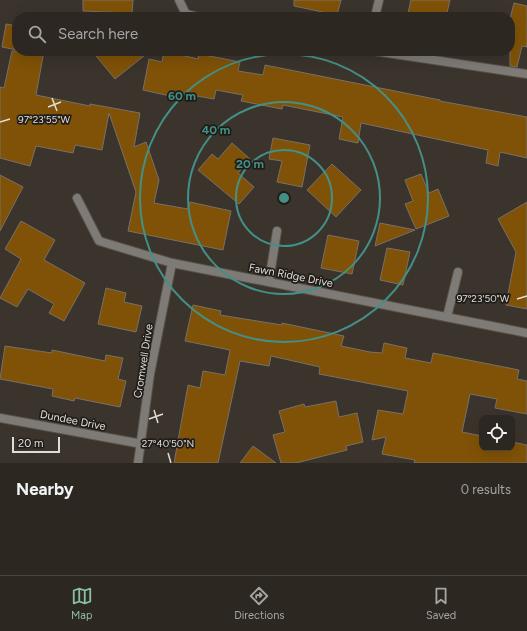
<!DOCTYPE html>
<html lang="en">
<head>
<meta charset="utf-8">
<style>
	body { margin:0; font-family:Figtree,sans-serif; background:#38332e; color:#f1f3f6 }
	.controls { position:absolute; right:12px; bottom:12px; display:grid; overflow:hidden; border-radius:8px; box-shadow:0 4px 16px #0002 }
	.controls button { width:36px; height:36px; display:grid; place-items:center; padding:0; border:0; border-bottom:1px solid #48443f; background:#2c2721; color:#f1f3f6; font:20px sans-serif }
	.scale { position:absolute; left:12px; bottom:10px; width:48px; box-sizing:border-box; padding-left:4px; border:2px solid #e0dcd7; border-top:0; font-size:11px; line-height:14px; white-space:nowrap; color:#e0dcd7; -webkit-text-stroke:3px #201d19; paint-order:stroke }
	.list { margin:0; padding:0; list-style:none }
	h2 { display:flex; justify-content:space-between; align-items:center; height:52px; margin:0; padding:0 16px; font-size:17px }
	h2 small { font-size:13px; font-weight:400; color:#a6a5a5 }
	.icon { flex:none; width:22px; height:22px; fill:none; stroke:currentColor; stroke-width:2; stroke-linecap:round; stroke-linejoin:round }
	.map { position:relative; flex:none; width:527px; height:463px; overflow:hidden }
	.search { position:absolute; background:#2c2721; box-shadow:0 4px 16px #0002; left:12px; right:12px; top:12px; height:44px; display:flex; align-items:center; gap:10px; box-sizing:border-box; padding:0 14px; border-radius:16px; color:#a6a5a5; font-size:15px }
	.sheet { height:112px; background:#2c2721 }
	nav { display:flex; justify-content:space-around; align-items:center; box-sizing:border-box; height:56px; border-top:1px solid #48443f; background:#2c2721; font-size:11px; color:#a6a5a5 }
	nav a { display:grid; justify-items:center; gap:2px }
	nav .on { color:#8abfa5 }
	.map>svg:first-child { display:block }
</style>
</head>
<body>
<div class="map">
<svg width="527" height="463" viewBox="0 0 527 463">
	<rect width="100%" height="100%" fill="#3b342c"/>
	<g fill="#805207" stroke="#787067">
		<polygon points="83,0 133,0 132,13 83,11"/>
		<polygon points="294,0 341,0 337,15 294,6"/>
		<polygon points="411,0 450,0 446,17 407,17"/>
		<polygon points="514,3 527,6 527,47 522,46 517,67 510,66 510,19"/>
		<polygon points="6,24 17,26 17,50 2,47"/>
		<polygon points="12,51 44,51 36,95 90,106 90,104 140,113 134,147 146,142 159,180 154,203 188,209 190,202 231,211 223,250 128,231 136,192 109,113 102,150 75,145 73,153 36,146 30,166 0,158 0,87 4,88"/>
		<polygon points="92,51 150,51 115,79"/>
		<polygon points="164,51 198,59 199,54 240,62 238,71 263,75 265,65 440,100 440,101 527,117 527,158 500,152 498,166 486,163 488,150 361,123 358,143 339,139 343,117 283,105 282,109 241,101 243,95 216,90 214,99 180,93 179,98 143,90 149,59 162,62"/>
		<polygon points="273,138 310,145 302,187 277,182 282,161 269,159"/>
		<polygon points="232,143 250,159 238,173 254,187 239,204 198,170 212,154 218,159"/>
		<polygon points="332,164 361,190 336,217 307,190"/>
		<polygon points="421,174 429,193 438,189 449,216 416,229 405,204 413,201 405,180"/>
		<polygon points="0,175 23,187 0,231"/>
		<polygon points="527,202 527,309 506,305 516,252 498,219"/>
		<polygon points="21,221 55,240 44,260 85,283 64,321 49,313 54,304 28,289 17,307 0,298 21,259 5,249"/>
		<polygon points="380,223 415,230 375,246"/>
		<polygon points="328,235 359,241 352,274 321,268"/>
		<polygon points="387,248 410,252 403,285 380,280"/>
		<polygon points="106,288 126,293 124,302 142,306 136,332 98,324"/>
		<polygon points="193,305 221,311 220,315 282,325 282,323 344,336 341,346 370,352 382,353 384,343 407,348 405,358 431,363 433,353 519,370 517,379 527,381 527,414 495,408 497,399 470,394 462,432 482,436 482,448 512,448 512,442 527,445 527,463 414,463 415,460 382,454 386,437 372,440 378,410 403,414 408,391 319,374 320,367 271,356 269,366 240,361 218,463 174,463 188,385 200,388 203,371 225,375 230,350 185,341"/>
		<polygon points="5,346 52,353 52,350 105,361 106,355 123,358 118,379 126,381 120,407 75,398 74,401 52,396 53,389 0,379"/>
		<polygon points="336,401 339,417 357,413 363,442 346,446 347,450 296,463 281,463 273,435 285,432 279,411 304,404 305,407"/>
		<polygon points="253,446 276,463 240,463"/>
	</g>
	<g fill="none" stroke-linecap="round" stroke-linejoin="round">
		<g stroke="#59524b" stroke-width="10">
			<g id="minor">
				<polyline points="179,0 186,14 199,17"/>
				<polyline points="375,17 379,0"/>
				<polyline points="374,51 527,74"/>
				<polyline points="77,198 99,241 172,263 527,333"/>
				<polyline points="269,281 277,231"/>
				<polyline points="447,317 458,272"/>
				<polyline points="0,418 142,444"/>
				<polyline points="138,463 150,374 172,263"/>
			</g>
		</g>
		<use href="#minor" stroke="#7e7b76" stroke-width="8"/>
	</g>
	<path fill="none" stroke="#e0dcd7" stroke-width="1.5" d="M52 98 57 111M48 107 61 102M0 122 10 119M517 299 527 296M154 410 158 423M149 419 163 414M168 453 171 463"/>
	<g fill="none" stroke="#439088" stroke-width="2">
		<circle cx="284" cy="198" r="48"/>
		<circle cx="284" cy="198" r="96"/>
		<circle cx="284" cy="198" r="144"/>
	</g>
	<g text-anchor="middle" stroke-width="3.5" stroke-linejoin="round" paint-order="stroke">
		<g font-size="11" fill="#e0dcd7" stroke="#201d19">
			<text transform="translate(291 275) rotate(11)" y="4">Fawn Ridge Drive</text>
			<text transform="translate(143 361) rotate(-81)" y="4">Cromwell Drive</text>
			<text transform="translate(73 420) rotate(11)" y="4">Dundee Drive</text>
		</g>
	</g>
	<g font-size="10" text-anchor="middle" fill="#e0dcd7" stroke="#201d19" stroke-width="3.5" stroke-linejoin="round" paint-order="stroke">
		<text x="44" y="123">97°23'55"W</text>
		<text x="483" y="302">97°23'50"W</text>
		<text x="168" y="447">27°40'50"N</text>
	</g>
	<circle cx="284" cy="198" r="6" fill="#439088" stroke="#201d19" stroke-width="2"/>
	<g font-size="12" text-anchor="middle" font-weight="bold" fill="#439088" stroke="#201d19" stroke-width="3.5" stroke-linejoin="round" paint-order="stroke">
		<text x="182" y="100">60 m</text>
		<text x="216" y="134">40 m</text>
		<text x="250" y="168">20 m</text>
	</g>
</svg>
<div class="controls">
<button><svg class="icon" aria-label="locate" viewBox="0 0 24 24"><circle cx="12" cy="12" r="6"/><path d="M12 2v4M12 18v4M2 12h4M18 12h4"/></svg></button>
</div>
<div class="scale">20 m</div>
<div class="search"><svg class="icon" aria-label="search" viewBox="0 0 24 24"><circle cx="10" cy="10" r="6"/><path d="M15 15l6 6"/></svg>Search here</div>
</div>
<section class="sheet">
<h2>Nearby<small>0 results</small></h2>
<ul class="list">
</ul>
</section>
<nav>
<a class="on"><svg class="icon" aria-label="map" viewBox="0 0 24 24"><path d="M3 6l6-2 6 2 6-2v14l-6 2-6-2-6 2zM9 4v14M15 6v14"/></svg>Map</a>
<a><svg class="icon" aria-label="directions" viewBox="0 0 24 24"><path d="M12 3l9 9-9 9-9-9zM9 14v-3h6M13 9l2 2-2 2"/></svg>Directions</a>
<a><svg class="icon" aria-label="saved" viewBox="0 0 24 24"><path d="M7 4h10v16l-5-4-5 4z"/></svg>Saved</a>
</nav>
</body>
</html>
